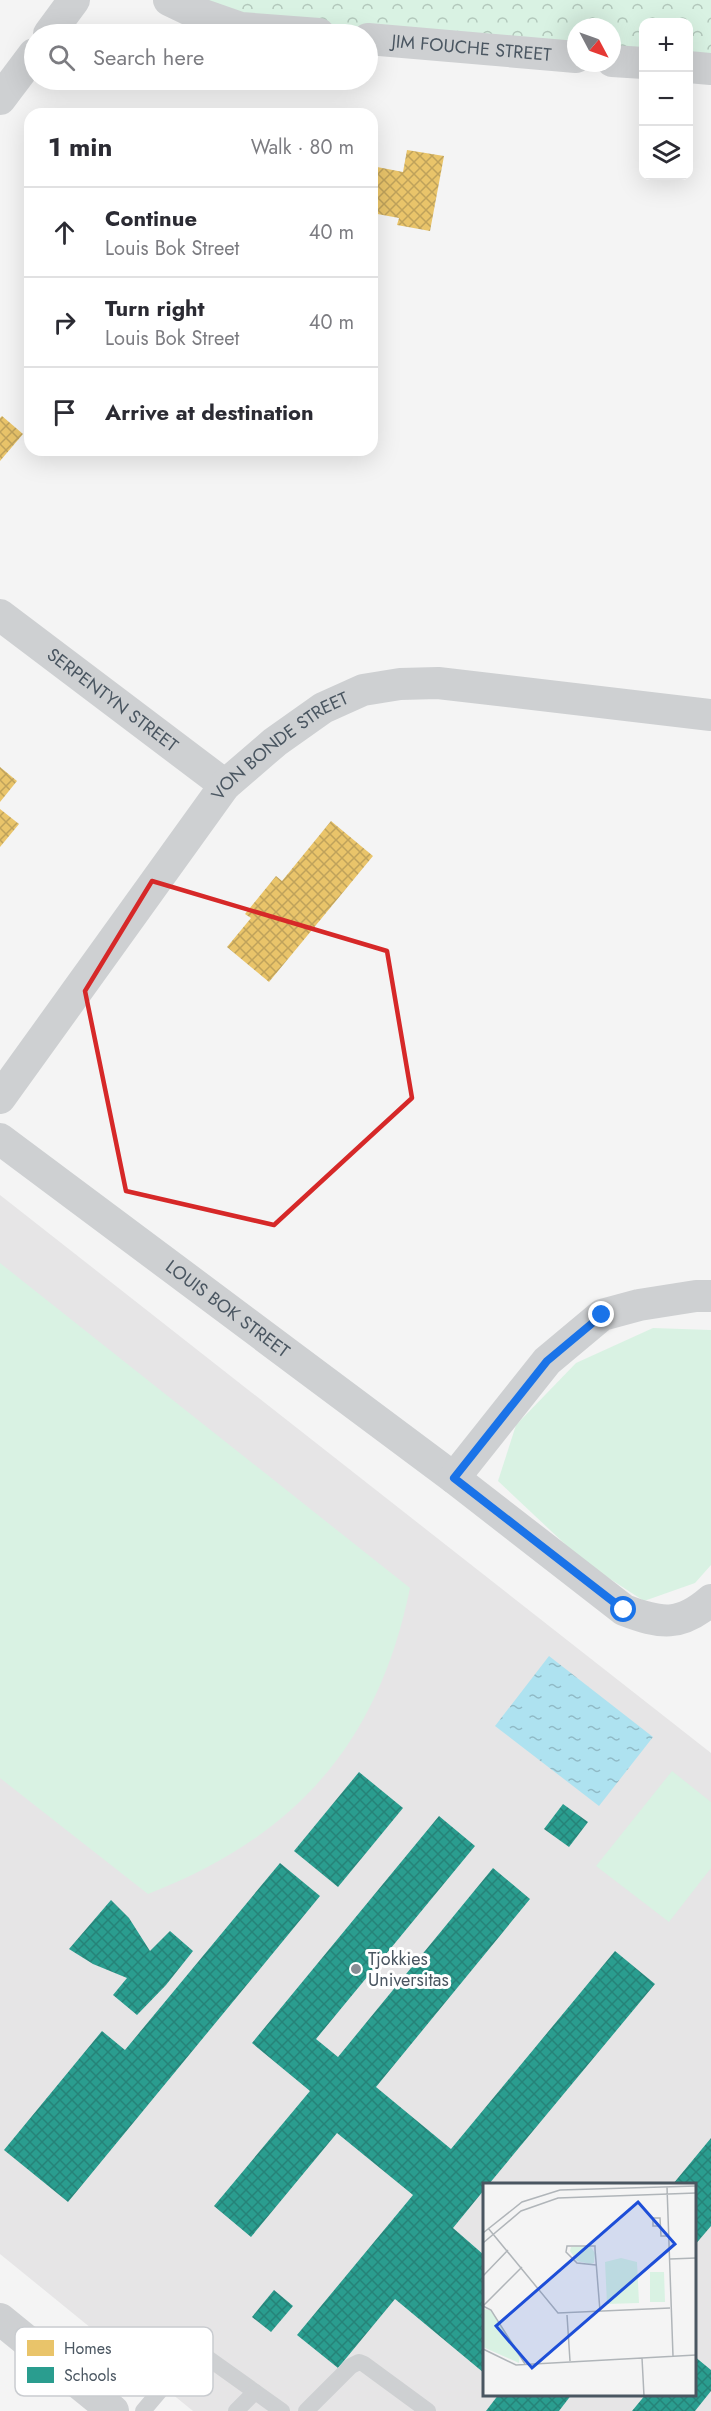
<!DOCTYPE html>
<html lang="en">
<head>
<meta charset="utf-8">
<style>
	body { margin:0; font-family:Jost,sans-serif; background:#f7f7f7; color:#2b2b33 }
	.controls { position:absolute; right:18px; top:18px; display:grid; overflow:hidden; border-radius:12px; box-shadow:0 6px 24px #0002 }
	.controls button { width:54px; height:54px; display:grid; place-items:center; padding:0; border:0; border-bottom:2px solid #e1e1e2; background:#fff; color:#2b2b33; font:30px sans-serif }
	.compass { position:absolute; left:567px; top:18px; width:54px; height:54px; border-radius:50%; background:#fff; box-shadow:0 6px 24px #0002; rotate:131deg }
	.stop { position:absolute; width:18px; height:18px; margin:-14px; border:4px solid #1a73e8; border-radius:50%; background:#fff }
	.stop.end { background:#1a73e8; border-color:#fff; box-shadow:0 2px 6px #0008 }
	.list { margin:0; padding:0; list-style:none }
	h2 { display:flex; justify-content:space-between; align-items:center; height:78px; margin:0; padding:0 24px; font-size:26px }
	h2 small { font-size:20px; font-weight:400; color:#7c7c81 }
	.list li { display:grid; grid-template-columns:39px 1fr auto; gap:18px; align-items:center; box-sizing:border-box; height:90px; padding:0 24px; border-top:2px solid #e1e1e2 }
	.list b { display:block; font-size:22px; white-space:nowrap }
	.list p { margin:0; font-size:20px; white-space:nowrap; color:#7c7c81 }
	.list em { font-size:20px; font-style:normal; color:#7c7c81 }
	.icon { flex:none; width:33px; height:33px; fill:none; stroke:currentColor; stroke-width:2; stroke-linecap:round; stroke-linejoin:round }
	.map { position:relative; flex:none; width:711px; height:2411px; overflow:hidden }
	.search { position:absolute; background:#fff; box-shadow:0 6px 24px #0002; left:24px; top:24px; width:354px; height:66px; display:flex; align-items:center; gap:15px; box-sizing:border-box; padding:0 21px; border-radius:33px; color:#7c7c81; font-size:22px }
	.panel { position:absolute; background:#fff; box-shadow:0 6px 24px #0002; left:24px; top:108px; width:354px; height:348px; border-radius:18px }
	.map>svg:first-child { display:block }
</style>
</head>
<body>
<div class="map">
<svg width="711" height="2411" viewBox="0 0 711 2411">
	<defs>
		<pattern id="park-crowns" width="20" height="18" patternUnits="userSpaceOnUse" patternTransform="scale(1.5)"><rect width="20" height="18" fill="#d9f2e3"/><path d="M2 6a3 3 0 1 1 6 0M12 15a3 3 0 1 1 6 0" fill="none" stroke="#b2c7bb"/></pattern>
		<pattern id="water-ripples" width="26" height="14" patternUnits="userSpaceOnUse" patternTransform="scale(1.5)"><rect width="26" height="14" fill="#aee2f0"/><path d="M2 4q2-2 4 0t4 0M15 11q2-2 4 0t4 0" fill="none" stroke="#90bac6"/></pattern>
		<pattern id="homes-cross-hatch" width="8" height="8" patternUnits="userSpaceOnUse" patternTransform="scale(1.5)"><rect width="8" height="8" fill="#e9c46a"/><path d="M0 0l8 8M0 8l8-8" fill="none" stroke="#bfa25b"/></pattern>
		<pattern id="schools-cross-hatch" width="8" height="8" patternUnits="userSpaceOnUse" patternTransform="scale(1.5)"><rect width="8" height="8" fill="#2a9d8f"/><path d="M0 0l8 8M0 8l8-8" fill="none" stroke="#268378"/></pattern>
	</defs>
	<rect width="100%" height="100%" fill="#f4f4f4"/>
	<path fill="#e6e5e6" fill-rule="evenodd" d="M0 1195 711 1753V2411H193L0 2254ZM484 2184H694V2394H484Z"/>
	<g fill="#d9f2e3">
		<path d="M0 1263 410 1588C378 1744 295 1837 148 1894L0 1778Z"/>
		<polygon points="653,1328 711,1330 711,1565 695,1583 644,1601 584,1562 498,1481 516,1425 576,1363"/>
		<polygon points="672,1771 711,1802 711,1868 669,1922 596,1866"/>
	</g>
	<polygon fill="url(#park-crowns)" points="194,0 711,0 711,59 689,57 688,22 644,22 643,53 612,50 612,27 576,27 576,47 252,17"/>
	<polygon fill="url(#water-ripples)" points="549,1656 653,1737 599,1806 495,1726"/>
	<g fill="url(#homes-cross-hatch)">
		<polygon points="407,150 444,156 430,231 397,225 399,218 372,213 372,166 403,172"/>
		<polygon points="2,416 23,434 0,461 0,418"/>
		<polygon points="0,767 17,781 0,802"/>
		<polygon points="0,809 19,824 0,847"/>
		<polygon points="331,821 373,856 269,982 227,947 251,918 245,914 276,876 282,881"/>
	</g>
	<g fill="url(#schools-cross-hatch)">
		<polygon points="359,1772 403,1808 338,1887 294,1851"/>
		<polygon points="563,1804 588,1822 569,1847 544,1829"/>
		<polygon points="439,1816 475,1846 316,2039 338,2057 493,1868 530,1899 376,2087 451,2149 615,1951 655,1984 489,2184 484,2184 484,2190 453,2228 484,2255 484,2373 395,2299 338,2368 297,2335 413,2195 337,2133 251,2237 214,2206 310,2091 252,2043"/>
		<polygon points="280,1863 320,1896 68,2202 4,2150 102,2031 125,2050"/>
		<polygon points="111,1900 129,1918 150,1951 170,1931 193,1951 166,1985 137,2015 113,1995 127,1978 93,1964 69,1949"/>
		<polygon points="711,2138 711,2226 694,2246 694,2184 673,2184"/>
		<polygon points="274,2290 293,2306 271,2332 252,2317"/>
		<polygon points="694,2356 711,2370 711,2391 695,2411 632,2411 646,2394 694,2394"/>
		<polygon points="499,2394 572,2394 559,2411 486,2411"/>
	</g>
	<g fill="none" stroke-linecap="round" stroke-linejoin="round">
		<g stroke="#ced0d2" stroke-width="16">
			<polyline points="143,2411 186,2360 195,2354 205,2356 282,2411"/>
			<polyline points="236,2411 255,2392"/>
			<polyline points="306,2411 351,2366 359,2362 364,2364 428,2411"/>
		</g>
		<g stroke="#ced0d2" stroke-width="32">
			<polyline points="169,0 192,11 241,28 319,34"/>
			<polyline points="49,34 74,0"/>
			<path id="s1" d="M368 39 576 57"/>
			<polyline points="612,61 644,63"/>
			<polyline points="688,67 711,69"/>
			<polyline points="0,99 34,54"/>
			<path id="s2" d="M0 615 225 785"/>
			<path id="s3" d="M0 1098 225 785 275 742 323 708 363 690 400 684 438 683 711 715"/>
			<path id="s4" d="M0 1139 454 1478 624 1610C661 1624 680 1627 711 1600"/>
			<polyline points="454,1478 547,1361 602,1315 639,1305 696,1296 711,1296"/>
			<polyline points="0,2319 113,2411"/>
		</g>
	</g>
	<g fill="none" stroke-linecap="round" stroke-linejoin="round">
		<polyline stroke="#1a73e8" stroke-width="8" points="602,1315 547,1361 454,1478 624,1610"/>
	</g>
	<path fill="none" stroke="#d62828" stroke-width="4.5" stroke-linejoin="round" d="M152 881 387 951 412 1098 274 1225 126 1191 85 991Z"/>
	<circle fill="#868d94" stroke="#fff" stroke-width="2" cx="356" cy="1969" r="6"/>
	<g text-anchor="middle" stroke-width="6" stroke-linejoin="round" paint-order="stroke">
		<g font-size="18" fill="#4a5661" stroke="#fff">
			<text dy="6" stroke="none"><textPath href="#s1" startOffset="104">JIM FOUCHE STREET</textPath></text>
			<text dy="6" stroke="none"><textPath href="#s2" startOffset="141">SERPENTYN STREET</textPath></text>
			<text dy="6" stroke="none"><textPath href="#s3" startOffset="453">VON BONDE STREET</textPath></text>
			<text dy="6" stroke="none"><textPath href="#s4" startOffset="284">LOUIS BOK STREET</textPath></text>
		</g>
		<g font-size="18" fill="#4a5661" stroke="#fff" text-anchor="start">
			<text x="368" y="1965">Tjokkies<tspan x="368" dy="21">Universitas</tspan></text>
		</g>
	</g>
	<g transform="translate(483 2183)">
		<rect width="213" height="213" fill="#f4f4f4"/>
		<path d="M107 63 112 70 111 80 107 81 94 78 87 68 88 64ZM138 75 154 79 156 120 124 121 122 79ZM167 89H181L182 119H167Z" fill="#d9f2e3"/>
		<path d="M0 126 7 127 37 169 36 180 0 164Z" fill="#d9f2e3"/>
		<path fill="none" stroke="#b0b5b9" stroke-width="1.5" d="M184 4 190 173M177 43H170V35H177L178 53H186M5 45 75 130 187 125M0 50 39 19 77 7 213 3M0 60 38 28 75 15 213 10M187 76 213 75M113 82 94 80 83 69 84 63H112V66L117 128M0 93 25 67M0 123 8 127 42 181M0 123 39 84M84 132 87 178M0 166 33 182 213 172M159 175 161 213"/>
		<path fill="#1d4ed8" fill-opacity="0.15" stroke="#1d4ed8" stroke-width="3" d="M155 19 192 61 49 185 13 143Z"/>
		<rect width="213" height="213" fill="none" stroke="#4a5661" stroke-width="3"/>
	</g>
	<rect x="15" y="2327" width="198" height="69" rx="9" fill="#fff" stroke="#c9ccd0" stroke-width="1.5"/>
	<rect x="27" y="2340" width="27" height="16" fill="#e9c46a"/>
	<rect x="27" y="2367" width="27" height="16" fill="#2a9d8f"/>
	<g font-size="16" fill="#4a5661">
		<text x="64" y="2354">Homes</text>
		<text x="64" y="2381">Schools</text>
	</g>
</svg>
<div class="controls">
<button>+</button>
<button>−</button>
<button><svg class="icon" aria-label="layers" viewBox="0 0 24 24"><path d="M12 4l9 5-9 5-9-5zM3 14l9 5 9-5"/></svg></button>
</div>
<svg class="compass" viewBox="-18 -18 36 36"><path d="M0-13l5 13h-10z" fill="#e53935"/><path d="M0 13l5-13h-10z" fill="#7c7c81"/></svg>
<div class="stop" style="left:624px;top:1610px"></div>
<div class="stop end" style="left:602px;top:1315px"></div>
<div class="search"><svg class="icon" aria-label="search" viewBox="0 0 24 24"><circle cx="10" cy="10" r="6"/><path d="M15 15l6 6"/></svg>Search here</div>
<section class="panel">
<h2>1 min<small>Walk · 80 m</small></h2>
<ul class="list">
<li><svg class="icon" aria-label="ahead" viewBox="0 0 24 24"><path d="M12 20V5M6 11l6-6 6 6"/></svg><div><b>Continue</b><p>Louis Bok Street</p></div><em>40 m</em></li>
<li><svg class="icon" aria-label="right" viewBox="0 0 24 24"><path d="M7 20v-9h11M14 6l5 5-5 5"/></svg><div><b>Turn right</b><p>Louis Bok Street</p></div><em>40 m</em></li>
<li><svg class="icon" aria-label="arrive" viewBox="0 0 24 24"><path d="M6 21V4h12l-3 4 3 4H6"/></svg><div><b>Arrive at destination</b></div></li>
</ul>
</section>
</div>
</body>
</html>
